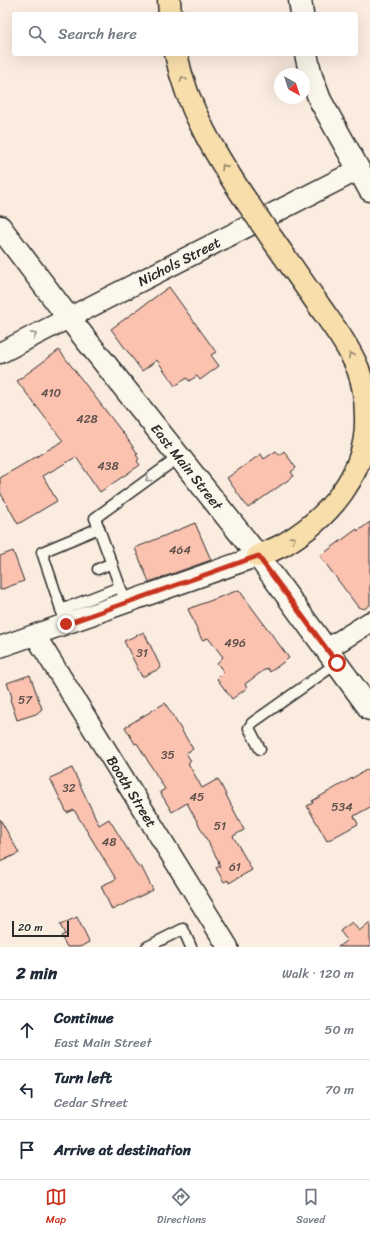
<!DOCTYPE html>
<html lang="en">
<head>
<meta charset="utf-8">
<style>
	body { margin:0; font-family:Sriracha,sans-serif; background:#f6f6f7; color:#1f2937 }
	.compass { position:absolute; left:274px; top:68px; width:36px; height:36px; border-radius:50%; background:#fff; box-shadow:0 4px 16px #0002; rotate:141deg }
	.scale { position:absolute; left:12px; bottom:10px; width:57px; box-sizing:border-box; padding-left:4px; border:2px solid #2b2b2b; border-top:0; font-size:11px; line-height:14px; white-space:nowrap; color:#2b2b2b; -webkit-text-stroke:3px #fbf7ec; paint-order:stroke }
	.stop { position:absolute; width:12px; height:12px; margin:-9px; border:3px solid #c8321e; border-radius:50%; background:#fff }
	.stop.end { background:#c8321e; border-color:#fff; box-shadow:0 1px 4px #0008 }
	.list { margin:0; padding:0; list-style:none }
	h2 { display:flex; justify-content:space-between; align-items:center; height:52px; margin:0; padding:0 16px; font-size:17px }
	h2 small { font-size:13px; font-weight:400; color:#747a83 }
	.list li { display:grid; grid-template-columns:26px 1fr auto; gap:12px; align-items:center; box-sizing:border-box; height:60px; padding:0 16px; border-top:1px solid #e0e1e3 }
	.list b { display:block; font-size:15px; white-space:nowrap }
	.list p { margin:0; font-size:13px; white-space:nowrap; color:#747a83 }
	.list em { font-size:13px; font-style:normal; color:#747a83 }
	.icon { flex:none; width:22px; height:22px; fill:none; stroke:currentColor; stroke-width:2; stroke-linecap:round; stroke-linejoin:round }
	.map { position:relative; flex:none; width:370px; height:947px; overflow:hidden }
	.search { position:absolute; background:#fff; box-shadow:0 4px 16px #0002; left:12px; right:12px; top:12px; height:44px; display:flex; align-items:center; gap:10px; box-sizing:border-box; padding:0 14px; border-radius:4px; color:#747a83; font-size:15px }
	.sheet { height:232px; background:#fff }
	nav { display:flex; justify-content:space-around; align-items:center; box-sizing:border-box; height:56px; border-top:1px solid #e0e1e3; background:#fff; font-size:11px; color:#747a83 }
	nav a { display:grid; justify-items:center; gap:2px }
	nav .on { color:#c8321e }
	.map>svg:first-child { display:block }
</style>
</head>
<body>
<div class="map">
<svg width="370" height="947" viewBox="0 0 370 947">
	<rect width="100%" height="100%" fill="#fbece0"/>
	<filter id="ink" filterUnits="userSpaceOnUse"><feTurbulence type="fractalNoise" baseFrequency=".025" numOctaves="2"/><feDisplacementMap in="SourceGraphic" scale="8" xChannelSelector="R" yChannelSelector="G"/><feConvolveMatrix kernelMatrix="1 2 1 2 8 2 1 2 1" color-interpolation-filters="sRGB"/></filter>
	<g filter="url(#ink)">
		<g fill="#fbc2b0" stroke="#2b2b2b">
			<polygon points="169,287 216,352 211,355 219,366 200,380 197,376 189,381 187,378 175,386 157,360 142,371 111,329"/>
			<polygon points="59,350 126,437 138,454 136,455 139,459 137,461 140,465 100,492 76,457 43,476 57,501 18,524 0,492 0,478 63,441 17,381"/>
			<polygon points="276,451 279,455 284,451 296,468 291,472 294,476 248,508 227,478 261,454 264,459"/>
			<polygon points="370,522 370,605 364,609 358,607 320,556 357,529 358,531"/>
			<polygon points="195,523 211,560 149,582 135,548"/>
			<polygon points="13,551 24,581 0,590 0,556"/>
			<polygon points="239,590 289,658 270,672 267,668 245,684 247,688 232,699 217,679 224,672 217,663 223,657 208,638 202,640 188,609"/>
			<polygon points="144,632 161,668 142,677 124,641"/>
			<polygon points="30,675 42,709 36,714 17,720 10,699 12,697 7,683"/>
			<polygon points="165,703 193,749 186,753 191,761 188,763 202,788 218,779 244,830 233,836 252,870 229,883 228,880 224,882 216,868 220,866 218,862 219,862 187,803 172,812 160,792 165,789 137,743 135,744 125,727"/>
			<polygon points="72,768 99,825 109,819 139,868 141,866 153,890 112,910 101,886 116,879 74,810 67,813 50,778"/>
			<polygon points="370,768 370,807 354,816 358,824 327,841 307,806 313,803 312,801"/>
			<polygon points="0,819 19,853 0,862"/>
			<polygon points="77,917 89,942 80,947 67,947 61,936 65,934 60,925"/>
			<polygon points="352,922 359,931 370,922 370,947 338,947 347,940 340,931"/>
		</g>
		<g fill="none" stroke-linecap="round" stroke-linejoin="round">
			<g stroke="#2b2b2b" stroke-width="13">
				<g id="service">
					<polyline points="98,569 112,563"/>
					<polyline points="126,603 95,518 179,457"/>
					<polyline points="61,610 120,587"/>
					<polyline points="66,624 42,552 99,528"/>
					<polyline points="260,749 249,728 252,723 337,663"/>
					<polyline points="147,947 183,929 191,947"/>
				</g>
			</g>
			<g stroke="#2b2b2b" stroke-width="23">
				<g id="minor">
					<path id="s1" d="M0 353 358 170"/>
					<path id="s2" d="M35 635 228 947"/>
					<polyline points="0,647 258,556"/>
					<polyline points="327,649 370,622"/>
				</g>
			</g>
			<g stroke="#2b2b2b" stroke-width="25">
				<g id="tertiary">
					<polyline points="300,0 302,14"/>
					<polyline points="306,54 311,76 320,100 370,190"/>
				</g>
			</g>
			<g stroke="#2b2b2b" stroke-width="25">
				<g id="secondary">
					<path id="s3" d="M0 227 68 317 258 556 370 709"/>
				</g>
			</g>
			<g stroke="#2b2b2b" stroke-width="25">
				<g id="motorway">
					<polyline points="169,0 170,14"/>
					<path d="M176 54C187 108 215 154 245 199"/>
					<path d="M258 556C266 553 275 549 283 545 329 518 368 473 366 417 366 401 364 385 358 369 349 347 334 327 320 307 305 285 289 263 273 240"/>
				</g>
			</g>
			<use href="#service" stroke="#fbf7ec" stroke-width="10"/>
			<use href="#minor" stroke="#fbf7ec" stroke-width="20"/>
			<use href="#tertiary" stroke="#fbf7ec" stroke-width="22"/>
			<use href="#secondary" stroke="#fbf7ec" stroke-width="22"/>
			<use href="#motorway" stroke="#f8deab" stroke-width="22"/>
			<g stroke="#2b2b2b" stroke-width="25" stroke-linecap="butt">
				<polyline id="motorway-bridge" points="245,199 273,240"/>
			</g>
			<use href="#motorway-bridge" stroke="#f8deab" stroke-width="22"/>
		</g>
		<defs><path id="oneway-chevron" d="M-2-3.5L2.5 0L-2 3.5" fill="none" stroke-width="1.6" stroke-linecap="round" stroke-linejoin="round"/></defs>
		<g stroke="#92846b">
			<use href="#oneway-chevron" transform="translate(183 79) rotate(-106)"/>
			<use href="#oneway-chevron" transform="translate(224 167) rotate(-122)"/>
			<use href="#oneway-chevron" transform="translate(351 355) rotate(-117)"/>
			<use href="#oneway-chevron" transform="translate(293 539) rotate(-32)"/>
		</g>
		<g stroke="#93918c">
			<use href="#oneway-chevron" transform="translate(34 335) rotate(-28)"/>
			<use href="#oneway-chevron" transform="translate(148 479) rotate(144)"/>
		</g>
	</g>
	<g fill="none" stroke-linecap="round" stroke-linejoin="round" filter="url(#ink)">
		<polyline stroke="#c8321e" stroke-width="5" points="66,624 258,556 337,663"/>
	</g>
	<g text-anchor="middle" stroke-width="4" stroke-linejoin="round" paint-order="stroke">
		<g font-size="12" fill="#5f514c">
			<text x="51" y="397">410</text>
			<text x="87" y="423">428</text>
			<text x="108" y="470">438</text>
			<text x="180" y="554">464</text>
			<text x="235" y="647">496</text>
			<text x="142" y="657">31</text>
			<text x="25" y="704">57</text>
			<text x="168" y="759">35</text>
			<text x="69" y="792">32</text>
			<text x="197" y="801">45</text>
			<text x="342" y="811">534</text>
			<text x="220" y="830">51</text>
			<text x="109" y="846">48</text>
			<text x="235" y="871">61</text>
		</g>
		<g font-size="14" fill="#2b2b2b" stroke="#fbf7ec">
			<text dy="5" stroke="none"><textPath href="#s1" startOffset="201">Nichols Street</textPath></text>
			<text dy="5" stroke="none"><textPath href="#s3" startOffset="304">East Main Street</textPath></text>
			<text dy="5" stroke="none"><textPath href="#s2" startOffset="184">Booth Street</textPath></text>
		</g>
	</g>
</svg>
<svg class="compass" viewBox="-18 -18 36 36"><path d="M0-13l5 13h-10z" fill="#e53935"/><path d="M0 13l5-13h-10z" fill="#747a83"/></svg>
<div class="scale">20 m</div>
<div class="stop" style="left:337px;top:663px"></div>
<div class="stop end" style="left:66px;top:624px"></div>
<div class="search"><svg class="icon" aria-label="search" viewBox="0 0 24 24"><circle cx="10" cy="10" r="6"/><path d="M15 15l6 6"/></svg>Search here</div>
</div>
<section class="sheet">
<h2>2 min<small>Walk · 120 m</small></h2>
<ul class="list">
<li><svg class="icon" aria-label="ahead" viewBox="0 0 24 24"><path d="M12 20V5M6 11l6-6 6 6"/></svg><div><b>Continue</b><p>East Main Street</p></div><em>50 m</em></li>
<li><svg class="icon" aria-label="left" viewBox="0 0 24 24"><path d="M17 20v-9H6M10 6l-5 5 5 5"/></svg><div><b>Turn left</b><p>Cedar Street</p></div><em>70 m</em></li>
<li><svg class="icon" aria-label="arrive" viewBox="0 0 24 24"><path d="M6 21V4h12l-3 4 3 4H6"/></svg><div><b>Arrive at destination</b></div></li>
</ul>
</section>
<nav>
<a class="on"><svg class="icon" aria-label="map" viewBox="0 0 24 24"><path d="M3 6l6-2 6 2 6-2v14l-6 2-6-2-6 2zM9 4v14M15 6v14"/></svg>Map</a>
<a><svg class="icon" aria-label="directions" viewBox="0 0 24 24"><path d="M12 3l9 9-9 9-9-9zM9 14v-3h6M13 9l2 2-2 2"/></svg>Directions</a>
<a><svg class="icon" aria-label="saved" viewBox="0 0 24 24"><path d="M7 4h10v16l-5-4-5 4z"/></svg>Saved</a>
</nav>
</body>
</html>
